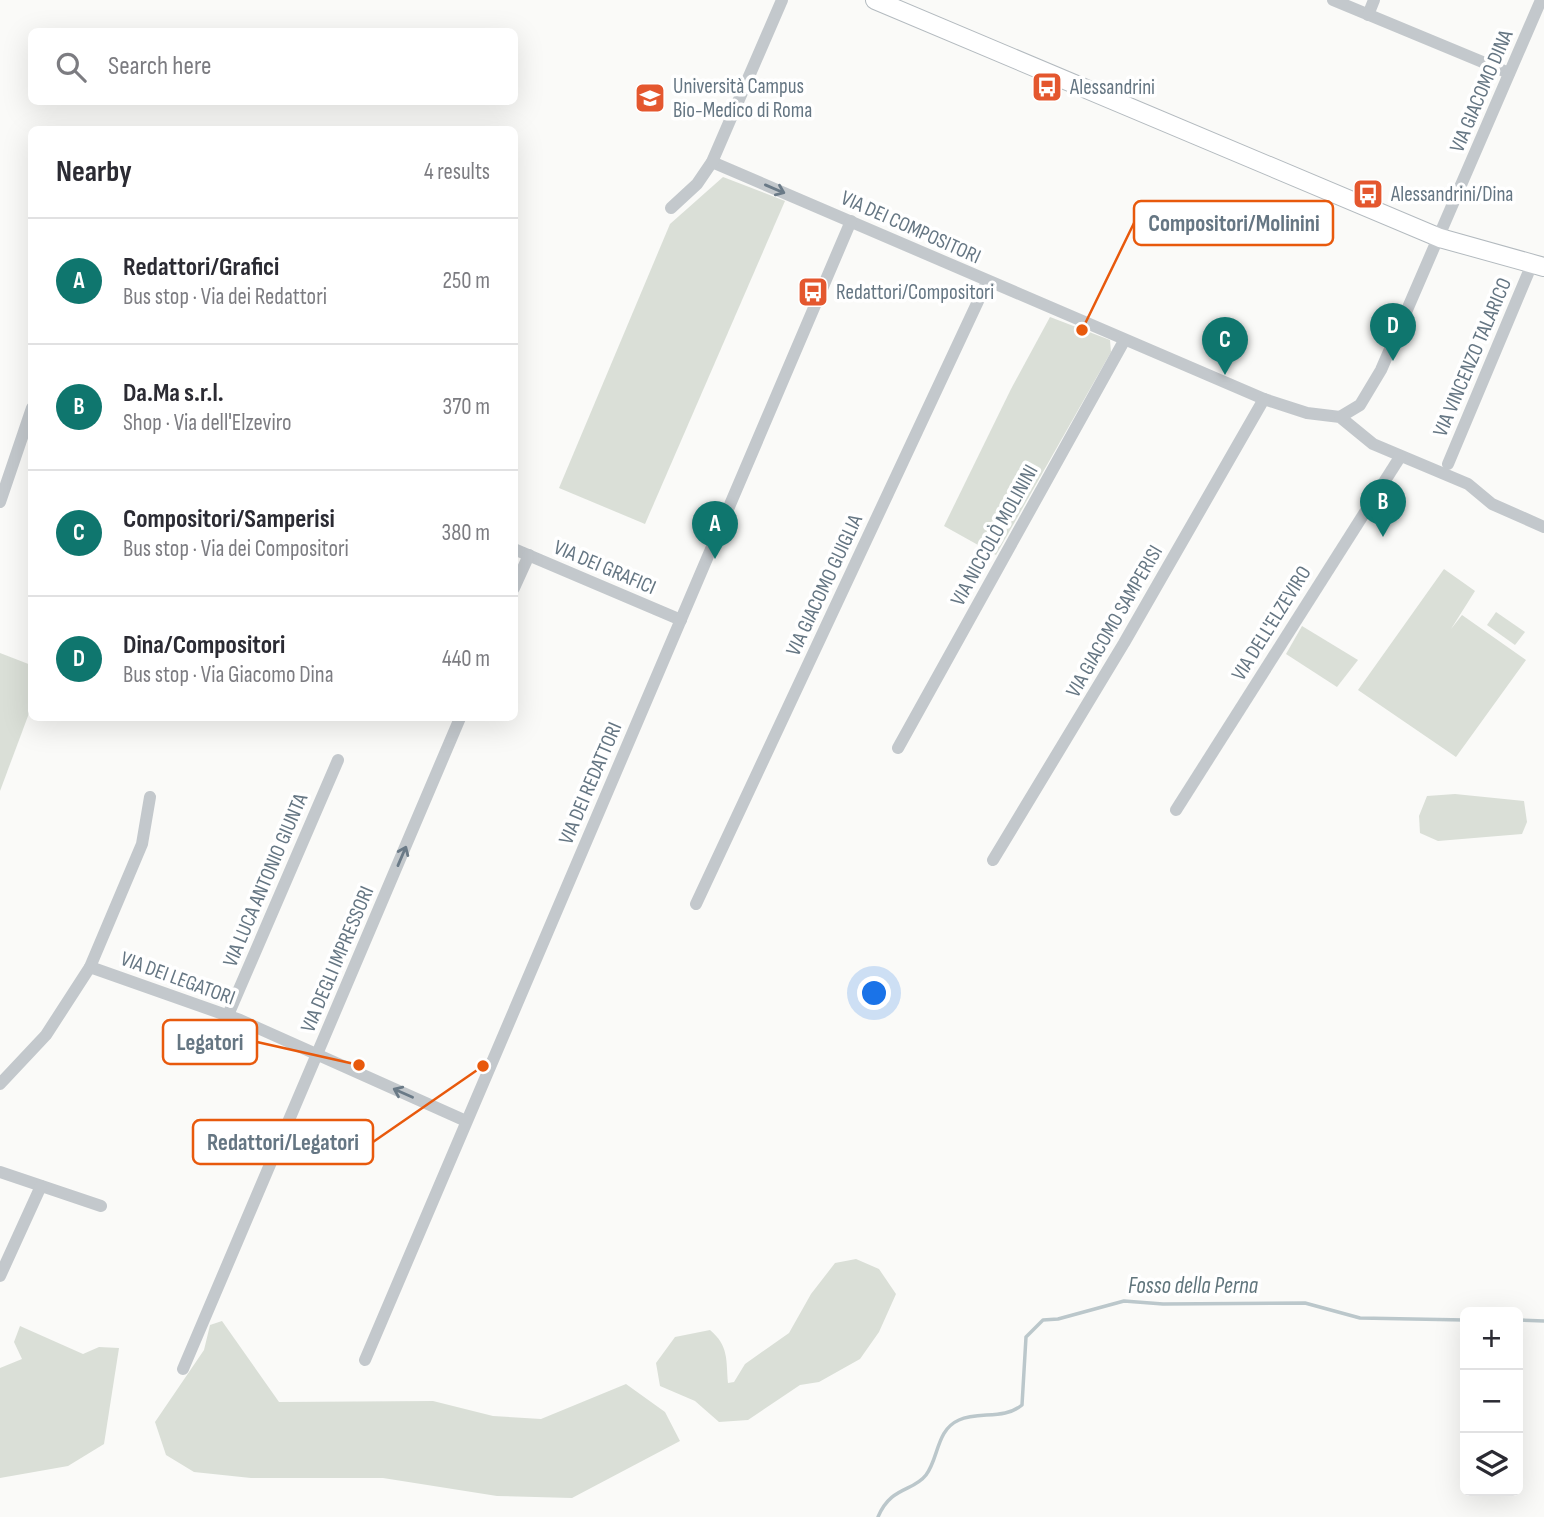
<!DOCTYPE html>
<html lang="en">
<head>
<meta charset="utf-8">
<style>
	body { margin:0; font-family:"Sofia Sans Condensed",sans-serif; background:#f7f7f7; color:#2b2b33 }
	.controls { position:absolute; right:21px; bottom:21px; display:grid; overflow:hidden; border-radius:10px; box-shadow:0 7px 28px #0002 }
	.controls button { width:63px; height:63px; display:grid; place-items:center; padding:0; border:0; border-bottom:2px solid #e1e1e2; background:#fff; color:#2b2b33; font:35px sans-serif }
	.you { position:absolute; left:875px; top:994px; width:24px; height:24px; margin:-18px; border:5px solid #fff; border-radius:50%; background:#1a73e8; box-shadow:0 0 0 10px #1a73e833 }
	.badge { display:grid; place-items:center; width:46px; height:46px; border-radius:50%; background:#0f766e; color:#fff; font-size:23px; font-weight:700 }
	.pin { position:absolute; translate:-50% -58px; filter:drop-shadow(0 2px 4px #0008) }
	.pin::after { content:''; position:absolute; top:37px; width:24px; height:21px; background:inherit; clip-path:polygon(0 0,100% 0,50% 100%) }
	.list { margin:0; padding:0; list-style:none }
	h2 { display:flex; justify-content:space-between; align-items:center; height:91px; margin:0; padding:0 28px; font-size:30px }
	h2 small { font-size:23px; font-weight:400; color:#7c7c81 }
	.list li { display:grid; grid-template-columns:46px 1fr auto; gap:21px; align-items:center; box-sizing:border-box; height:126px; padding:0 28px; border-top:2px solid #e1e1e2 }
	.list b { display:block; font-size:26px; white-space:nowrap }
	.list p { margin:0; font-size:23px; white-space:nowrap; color:#7c7c81 }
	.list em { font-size:23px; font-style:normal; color:#7c7c81 }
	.icon { flex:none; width:38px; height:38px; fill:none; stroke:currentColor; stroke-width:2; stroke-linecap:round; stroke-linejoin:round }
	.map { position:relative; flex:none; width:1544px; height:1517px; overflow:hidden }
	.search { position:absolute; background:#fff; box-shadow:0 7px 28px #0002; left:28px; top:28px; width:490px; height:77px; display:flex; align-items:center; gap:18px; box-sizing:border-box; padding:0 24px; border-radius:10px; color:#7c7c81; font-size:26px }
	.panel { position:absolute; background:#fff; box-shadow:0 7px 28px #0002; left:28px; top:126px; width:490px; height:595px; border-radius:10px }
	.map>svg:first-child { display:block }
</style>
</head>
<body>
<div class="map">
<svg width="1544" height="1517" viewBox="0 0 1544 1517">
	<rect width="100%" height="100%" fill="#fafaf8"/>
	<g fill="#dadfd7">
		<polygon points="723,177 785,201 645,524 559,488 670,224"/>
		<polygon points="1050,317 1110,340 1111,352 996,555 944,526 1011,389"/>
		<polygon points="1444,569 1475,591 1451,629 1462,615 1526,660 1456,757 1358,690"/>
		<polygon points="1496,612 1525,632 1515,645 1487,625"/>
		<polygon points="1302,626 1358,660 1337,687 1286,654"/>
		<polygon points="0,653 31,665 31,708 0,791"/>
		<polygon points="1455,794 1524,801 1527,822 1522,834 1438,841 1420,833 1419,816 1427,796"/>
		<path d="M856 1259 879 1269 896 1294 879 1332 860 1359 819 1382 800 1385 748 1420 719 1422 695 1401 660 1386 656 1363 675 1337 710 1330C729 1346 726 1360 728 1383L734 1382 745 1364 789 1333 811 1294 835 1263Z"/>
		<polygon points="222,1321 279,1402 433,1401 493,1416 541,1419 626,1384 665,1412 680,1441 572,1498 497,1496 383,1478 251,1478 194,1472 166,1455 155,1422 204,1350 210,1325"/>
		<polygon points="20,1326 83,1354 99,1347 119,1348 104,1444 68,1466 0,1478 0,1368 22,1359 14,1342"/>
	</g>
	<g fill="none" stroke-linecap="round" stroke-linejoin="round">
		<g stroke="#bbc7cb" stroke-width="3.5">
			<polyline points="1518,1320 1544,1321"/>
			<path d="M878 1517C891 1486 913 1492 926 1475 939 1458 936 1430 959 1420 979 1411 1004 1420 1022 1405L1026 1337 1043 1320 1058 1319 1124 1301 1163 1304 1305 1303 1360 1318 1465 1320"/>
		</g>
		<g stroke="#b3babf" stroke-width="20">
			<polyline id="secondary" points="875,0 1440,238 1544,267"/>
		</g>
		<g stroke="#c3c8cc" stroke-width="12">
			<polyline points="1333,0 1509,73"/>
			<polyline points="1368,15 1374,0"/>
			<polyline points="712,162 1264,399 1307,413 1340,417 1373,444 1468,484 1492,504 1544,527"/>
			<polyline points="671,208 697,184 712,162 782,0"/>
			<polyline points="1340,417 1360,405 1381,370 1541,0"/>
			<polyline points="1448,464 1532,264"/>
			<polyline points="0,502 32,408"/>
			<polyline points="514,549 681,620"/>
			<polyline points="514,588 529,555"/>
			<polyline points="898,748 1124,341"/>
			<polyline points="1176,810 1400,457"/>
			<polyline points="993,860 1124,643 1264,399"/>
			<polyline points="696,904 987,282"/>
			<polyline points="90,967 142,844 150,797"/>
			<polyline points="228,1015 338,760"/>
			<polyline points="0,1084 46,1035 90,967 240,1020 466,1121"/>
			<polyline points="0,1172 101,1206"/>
			<polyline points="0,1276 41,1186"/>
			<polyline points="365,1360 851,221"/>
			<polyline points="183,1369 460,718"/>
		</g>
		<use href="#secondary" stroke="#fff" stroke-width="18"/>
	</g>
	<defs><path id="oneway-shaft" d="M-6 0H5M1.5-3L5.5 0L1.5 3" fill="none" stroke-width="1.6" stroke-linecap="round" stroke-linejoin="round" transform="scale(1.75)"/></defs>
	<g stroke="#6a7a87">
		<use href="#oneway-shaft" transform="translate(775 189) rotate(23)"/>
		<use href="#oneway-shaft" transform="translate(402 856) rotate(-67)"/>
		<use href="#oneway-shaft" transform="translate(403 1093) rotate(-156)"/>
	</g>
	<defs>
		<g id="bus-square" transform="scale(1.575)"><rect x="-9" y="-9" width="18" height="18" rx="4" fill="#e4572e" stroke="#fff"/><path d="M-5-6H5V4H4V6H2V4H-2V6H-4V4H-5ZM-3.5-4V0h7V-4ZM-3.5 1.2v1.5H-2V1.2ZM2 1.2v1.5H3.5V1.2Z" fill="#fff"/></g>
		<g id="university-square" transform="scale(1.575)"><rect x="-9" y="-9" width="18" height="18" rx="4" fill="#e4572e" stroke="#fff"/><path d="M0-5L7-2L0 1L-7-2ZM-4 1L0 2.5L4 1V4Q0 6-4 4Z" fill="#fff"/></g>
	</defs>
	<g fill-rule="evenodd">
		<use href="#bus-square" x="1047" y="87"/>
		<use href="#university-square" x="650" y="98"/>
		<use href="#bus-square" x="1368" y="194"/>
		<use href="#bus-square" x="813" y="292"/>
	</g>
	<g text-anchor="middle" stroke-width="7" stroke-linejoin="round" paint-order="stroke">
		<g font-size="21" fill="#657683" stroke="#fff" text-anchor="start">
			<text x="673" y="93">Università Campus<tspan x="673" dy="24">Bio-Medico di Roma</tspan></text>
			<text x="1070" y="94">Alessandrini</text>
			<text x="1391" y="201">Alessandrini/Dina</text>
			<text x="836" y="299">Redattori/Compositori</text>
		</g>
		<g font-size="21" fill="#657683" stroke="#fff">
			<text transform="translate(1481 91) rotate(-67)" y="7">VIA GIACOMO DINA</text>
			<text transform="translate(911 227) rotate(24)" y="7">VIA DEI COMPOSITORI</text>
			<text transform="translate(1472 357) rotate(-67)" y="7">VIA VINCENZO TALARICO</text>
			<text transform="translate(994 535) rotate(-61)" y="7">VIA NICCOLÒ MOLININI</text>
			<text transform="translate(605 567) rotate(23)" y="7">VIA DEI GRAFICI</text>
			<text transform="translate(824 585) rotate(-65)" y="7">VIA GIACOMO GUIGLIA</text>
			<text transform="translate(1114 621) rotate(-60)" y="7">VIA GIACOMO SAMPERISI</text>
			<text transform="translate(1271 623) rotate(-58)" y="7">VIA DELL'ELZEVIRO</text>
			<text transform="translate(590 783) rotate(-67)" y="7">VIA DEI REDATTORI</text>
			<text transform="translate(265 880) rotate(-67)" y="7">VIA LUCA ANTONIO GIUNTA</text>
			<text transform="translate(337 959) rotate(-67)" y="7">VIA DEGLI IMPRESSORI</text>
			<text transform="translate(178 978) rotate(20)" y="7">VIA DEI LEGATORI</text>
		</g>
		<g font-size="23" font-style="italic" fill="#60757c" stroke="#fff">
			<text x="1193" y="1293">Fosso della Perna</text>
		</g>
	</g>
	<path fill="none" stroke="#e8590c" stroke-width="2.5" d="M1082 330L1134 223M359 1065L257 1042M483 1066L373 1142"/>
	<g fill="#e8590c" stroke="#fff" stroke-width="2.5">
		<circle cx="1082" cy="330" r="7"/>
		<circle cx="359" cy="1065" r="7"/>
		<circle cx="483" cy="1066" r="7"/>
	</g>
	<g fill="#fff" stroke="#e8590c" stroke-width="2.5">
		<rect x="1134" y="201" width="199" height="44" rx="7"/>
		<rect x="163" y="1020" width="94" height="44" rx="7"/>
		<rect x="193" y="1120" width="180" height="44" rx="7"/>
	</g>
	<g font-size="23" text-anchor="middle" font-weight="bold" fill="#657683">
		<text x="1234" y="231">Compositori/Molinini</text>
		<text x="210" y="1050">Legatori</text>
		<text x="283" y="1150">Redattori/Legatori</text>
	</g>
</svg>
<div class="controls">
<button>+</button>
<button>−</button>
<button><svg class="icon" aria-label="layers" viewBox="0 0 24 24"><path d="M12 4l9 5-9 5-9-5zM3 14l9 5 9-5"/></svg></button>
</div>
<div class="you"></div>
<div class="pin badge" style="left:715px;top:559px">A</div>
<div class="pin badge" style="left:1383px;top:537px">B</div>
<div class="pin badge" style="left:1225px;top:375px">C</div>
<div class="pin badge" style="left:1393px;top:361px">D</div>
<div class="search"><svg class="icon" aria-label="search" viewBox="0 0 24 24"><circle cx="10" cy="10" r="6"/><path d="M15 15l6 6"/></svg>Search here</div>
<section class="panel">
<h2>Nearby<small>4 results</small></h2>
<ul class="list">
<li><span class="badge">A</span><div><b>Redattori/Grafici</b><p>Bus stop · Via dei Redattori</p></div><em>250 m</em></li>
<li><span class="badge">B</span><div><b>Da.Ma s.r.l.</b><p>Shop · Via dell'Elzeviro</p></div><em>370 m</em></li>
<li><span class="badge">C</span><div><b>Compositori/Samperisi</b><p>Bus stop · Via dei Compositori</p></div><em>380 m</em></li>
<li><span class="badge">D</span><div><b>Dina/Compositori</b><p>Bus stop · Via Giacomo Dina</p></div><em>440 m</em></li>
</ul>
</section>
</div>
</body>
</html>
